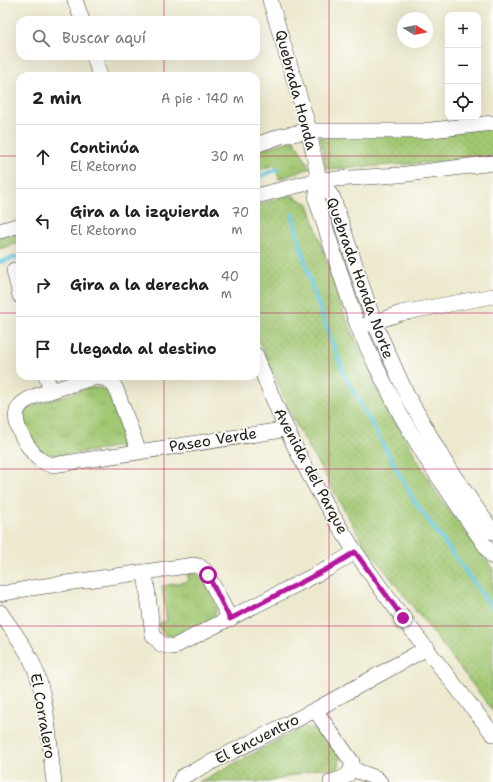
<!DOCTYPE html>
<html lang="es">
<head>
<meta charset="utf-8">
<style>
	body { margin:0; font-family:"Shantell Sans",sans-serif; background:#f2f2f2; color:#202124 }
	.controls { position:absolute; right:12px; top:12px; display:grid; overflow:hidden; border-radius:8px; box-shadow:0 4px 16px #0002 }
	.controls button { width:36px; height:36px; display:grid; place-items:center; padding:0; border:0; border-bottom:1px solid #e0e0e0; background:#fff; color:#202124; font:20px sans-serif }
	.compass { position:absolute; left:397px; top:12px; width:36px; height:36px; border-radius:50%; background:#fff; box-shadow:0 4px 16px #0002; rotate:100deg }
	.stop { position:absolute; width:12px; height:12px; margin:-9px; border:3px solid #b5179e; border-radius:50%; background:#fff }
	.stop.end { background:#b5179e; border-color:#fff; box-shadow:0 1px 4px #0008 }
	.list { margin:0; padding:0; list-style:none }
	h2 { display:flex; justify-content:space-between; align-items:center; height:52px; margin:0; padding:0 16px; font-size:17px }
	h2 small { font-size:13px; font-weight:400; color:#757577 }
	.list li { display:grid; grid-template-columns:26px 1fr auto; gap:12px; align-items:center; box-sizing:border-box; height:64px; padding:0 16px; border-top:1px solid #e0e0e0 }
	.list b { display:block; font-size:15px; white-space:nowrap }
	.list p { margin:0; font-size:13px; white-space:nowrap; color:#757577 }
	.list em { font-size:13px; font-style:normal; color:#757577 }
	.icon { flex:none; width:22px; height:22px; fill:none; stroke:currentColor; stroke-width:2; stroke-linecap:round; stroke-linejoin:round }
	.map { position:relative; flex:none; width:493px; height:782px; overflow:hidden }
	.search { position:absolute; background:#fff; box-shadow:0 4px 16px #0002; left:16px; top:16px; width:244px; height:44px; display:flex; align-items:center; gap:10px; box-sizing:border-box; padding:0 14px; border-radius:12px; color:#757577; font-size:15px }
	.panel { position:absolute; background:#fff; box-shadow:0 4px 16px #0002; left:16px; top:72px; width:244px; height:308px; border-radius:12px }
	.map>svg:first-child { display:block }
</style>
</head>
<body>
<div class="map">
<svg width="493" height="782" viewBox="0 0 493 782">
	<defs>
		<pattern id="grass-tufts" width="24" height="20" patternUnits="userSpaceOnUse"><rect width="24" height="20" fill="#a2c873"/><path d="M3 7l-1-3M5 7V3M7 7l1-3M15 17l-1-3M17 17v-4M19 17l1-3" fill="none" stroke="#8bab63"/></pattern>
		<pattern id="park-dots" width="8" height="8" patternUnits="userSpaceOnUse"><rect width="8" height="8" fill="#a2c873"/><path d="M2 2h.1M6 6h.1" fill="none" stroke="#8bab63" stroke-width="1.8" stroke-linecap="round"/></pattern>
	</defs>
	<rect width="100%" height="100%" fill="#fdfcf7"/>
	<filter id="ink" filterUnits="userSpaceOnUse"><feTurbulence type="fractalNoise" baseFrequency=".025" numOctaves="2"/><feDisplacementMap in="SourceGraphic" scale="8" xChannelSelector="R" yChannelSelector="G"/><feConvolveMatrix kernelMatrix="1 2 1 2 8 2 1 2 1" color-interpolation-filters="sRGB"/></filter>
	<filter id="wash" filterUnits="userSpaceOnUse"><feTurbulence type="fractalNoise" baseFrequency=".012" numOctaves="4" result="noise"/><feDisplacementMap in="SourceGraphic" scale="16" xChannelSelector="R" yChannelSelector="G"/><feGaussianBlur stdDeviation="0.9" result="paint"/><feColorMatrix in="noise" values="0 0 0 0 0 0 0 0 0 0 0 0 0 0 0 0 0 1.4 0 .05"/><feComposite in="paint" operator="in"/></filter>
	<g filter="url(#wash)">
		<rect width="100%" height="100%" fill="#ede9cf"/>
		<g fill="url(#grass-tufts)" stroke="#5f7248">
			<polygon points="294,140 310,168 279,179 275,165 256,171 256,151"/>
			<polygon points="20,227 20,243 0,249 0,233"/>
			<path d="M88 388H101L111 393 128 440 127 442C120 448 55 458 46 454 37 451 24 429 23 419 23 416 25 411 26 408Z"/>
			<path d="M187 572C199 573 203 579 208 588 212 596 218 605 215 614 211 624 161 653 159 623L167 621 162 586 189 581Z"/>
		</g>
		<g fill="url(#park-dots)" stroke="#5f7248">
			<polygon points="493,128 493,157 443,162 326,169 320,136"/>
			<polygon points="291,195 308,204 343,311 377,388 437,494 493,569 493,711 362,541 294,421 256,334 256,205"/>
			<path d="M303 727C322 727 330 744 340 757L339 767 333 770 319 768 269 782H199Z"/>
		</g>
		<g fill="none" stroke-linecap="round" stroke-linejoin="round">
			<g stroke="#63c7e1" stroke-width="4">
				<polyline points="256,178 278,169"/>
				<polyline points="292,214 313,290 344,374 415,502 493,609"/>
				<polyline points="0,262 20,256"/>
			</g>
		</g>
	</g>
	<g filter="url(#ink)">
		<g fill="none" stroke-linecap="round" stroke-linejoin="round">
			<g stroke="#3b3b37" stroke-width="16">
				<g id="minor">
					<polyline points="75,0 82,20"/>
					<polyline points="270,0 307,122 319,180 316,199 358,327 376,366 400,414 429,463 493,557"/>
					<polyline points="94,56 100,76"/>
					<polyline points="256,145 281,136 309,131 423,131 493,123"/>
					<polyline points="319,180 333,198 374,322 407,395 447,466 493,532"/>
					<polyline points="256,196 319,180 399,175 493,163"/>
					<polyline points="0,231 20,225"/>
					<polyline points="14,270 20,296"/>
					<polyline points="366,325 401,313 493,296"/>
					<path d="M256 355C286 438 328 516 380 587 416 637 455 685 493 734"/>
					<polyline points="46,376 51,391"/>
					<path d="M139 452 116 389C113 383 108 379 102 378 90 376 74 384 63 387 30 398 0 401 26 443 34 454 39 463 53 465L276 431 286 428"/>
					<polyline points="145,572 153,635 162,645 173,647 329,568 355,552"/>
					<polyline points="0,594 31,588 194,565 199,566 206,572 230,619"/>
					<path d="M0 612C11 629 25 645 33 664 48 698 49 745 54 782"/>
					<path d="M315 710 352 762C353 776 342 779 331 782"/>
					<polyline points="352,769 376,778 380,782"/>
					<polyline points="180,782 182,777 315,710 427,648"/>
				</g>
			</g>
			<use href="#minor" stroke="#fff" stroke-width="15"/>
		</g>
	</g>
	<g fill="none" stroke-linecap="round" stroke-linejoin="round" filter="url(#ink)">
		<polyline stroke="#b5179e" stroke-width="5" points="208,575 230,619 329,568 355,552 403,618"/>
	</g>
	<path fill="none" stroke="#c2185b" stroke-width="1" stroke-opacity="0.55" d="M164 0V20M329 0V782M164 56V76M0 156H20M256 156H493M0 313H20M256 313H493M164 376V782M0 469H493M0 626H493"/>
	<g text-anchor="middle" stroke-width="3.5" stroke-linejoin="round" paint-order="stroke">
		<g font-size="15" fill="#1c1c1c" stroke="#fdfcf7">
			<text transform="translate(296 90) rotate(75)" y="5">Quebrada Honda</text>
			<text transform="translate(360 278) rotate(70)" y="5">Quebrada Honda Norte</text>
			<text transform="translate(213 440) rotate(-9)" y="5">Paseo Verde</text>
			<text transform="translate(311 471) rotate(62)" y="5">Avenida del Parque</text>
			<text transform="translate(43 716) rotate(80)" y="5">El Corralero</text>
			<text transform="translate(257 739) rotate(-27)" y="5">El Encuentro</text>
		</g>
	</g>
</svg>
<div class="controls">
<button>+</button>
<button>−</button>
<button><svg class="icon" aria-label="locate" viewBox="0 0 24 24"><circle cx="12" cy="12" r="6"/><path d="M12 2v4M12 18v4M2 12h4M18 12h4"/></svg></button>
</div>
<svg class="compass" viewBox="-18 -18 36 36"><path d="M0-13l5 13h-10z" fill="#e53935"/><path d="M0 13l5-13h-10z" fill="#757577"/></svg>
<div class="stop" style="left:208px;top:575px"></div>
<div class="stop end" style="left:403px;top:618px"></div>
<div class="search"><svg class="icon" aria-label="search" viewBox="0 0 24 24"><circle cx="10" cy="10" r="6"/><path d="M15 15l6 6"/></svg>Buscar aquí</div>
<section class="panel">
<h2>2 min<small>A pie · 140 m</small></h2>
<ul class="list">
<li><svg class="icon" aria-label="ahead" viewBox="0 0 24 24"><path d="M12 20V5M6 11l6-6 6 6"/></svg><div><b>Continúa</b><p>El Retorno</p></div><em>30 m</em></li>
<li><svg class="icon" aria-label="left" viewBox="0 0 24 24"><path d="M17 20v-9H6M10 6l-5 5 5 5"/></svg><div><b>Gira a la izquierda</b><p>El Retorno</p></div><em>70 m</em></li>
<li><svg class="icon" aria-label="right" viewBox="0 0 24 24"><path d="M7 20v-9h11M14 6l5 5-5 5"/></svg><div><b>Gira a la derecha</b></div><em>40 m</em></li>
<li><svg class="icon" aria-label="arrive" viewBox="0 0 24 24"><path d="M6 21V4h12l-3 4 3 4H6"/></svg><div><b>Llegada al destino</b></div></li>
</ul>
</section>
</div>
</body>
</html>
